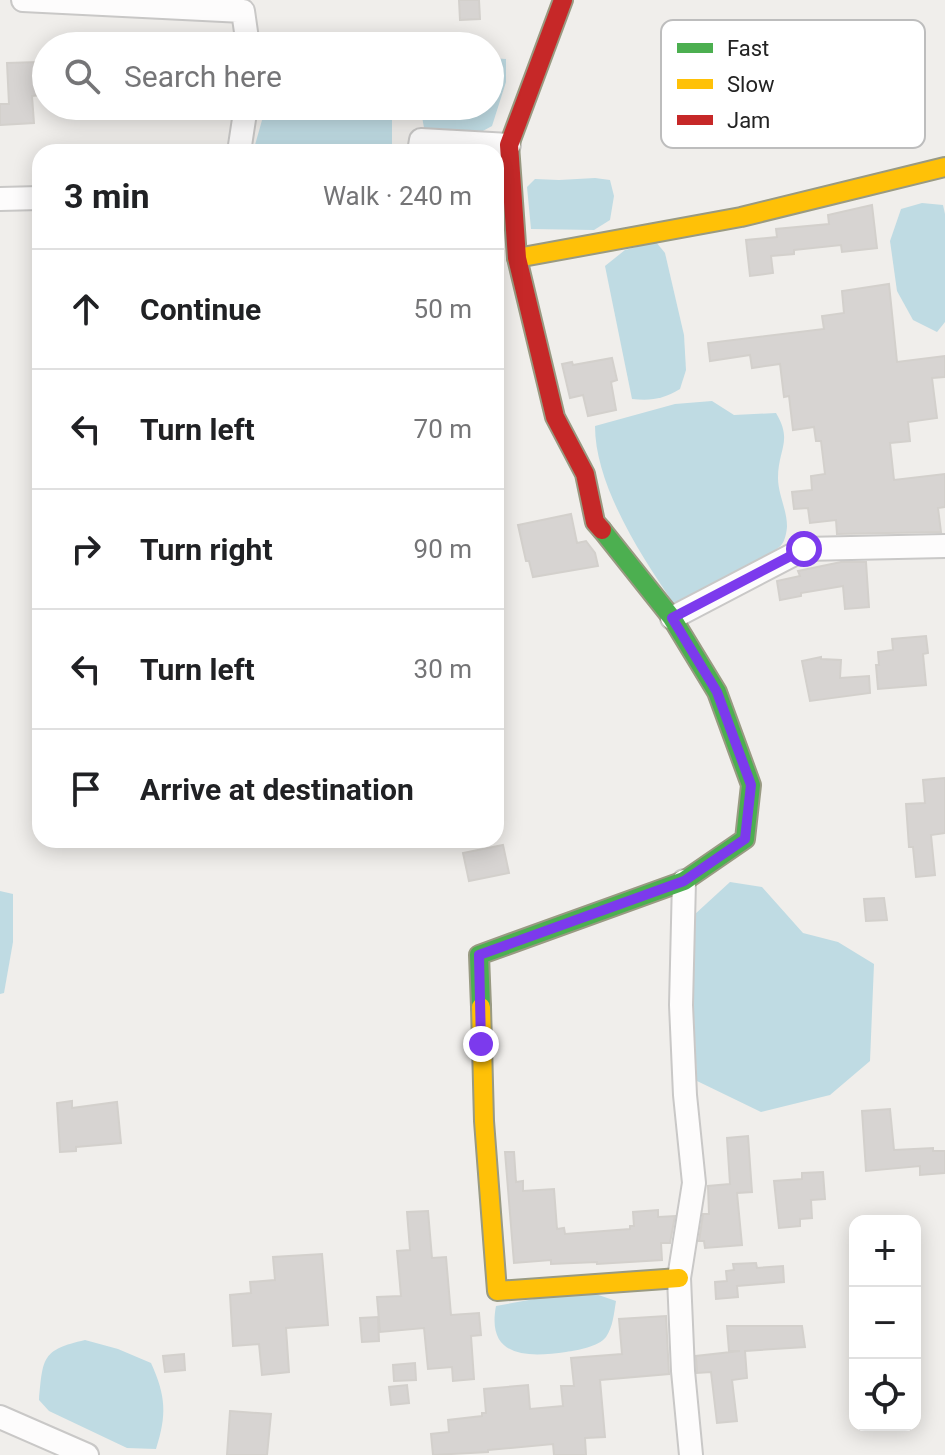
<!DOCTYPE html>
<html lang="en">
<head>
<meta charset="utf-8">
<style>
	body { margin:0; font-family:Roboto,sans-serif; background:#f6f6f6; color:#202124 }
	.controls { position:absolute; right:24px; bottom:24px; display:grid; overflow:hidden; border-radius:16px; box-shadow:0 4px 20px #0003 }
	.controls button { width:72px; height:72px; display:grid; place-items:center; padding:0; border:0; border-bottom:2px solid #e0e0e0; background:#fff; color:#202124; font:40px sans-serif }
	.stop { position:absolute; width:24px; height:24px; margin:-18px; border:6px solid #7c3aed; border-radius:50%; background:#fff }
	.stop.end { background:#7c3aed; border-color:#fff; box-shadow:0 2px 8px #0008 }
	.list { margin:0; padding:0; list-style:none }
	h2 { display:flex; justify-content:space-between; align-items:center; height:104px; margin:0; padding:0 32px; font-size:34px }
	h2 small { font-size:26px; font-weight:400; color:#757577 }
	.list li { display:grid; grid-template-columns:52px 1fr auto; gap:24px; align-items:center; box-sizing:border-box; height:120px; padding:0 32px; border-top:2px solid #e0e0e0 }
	.list b { display:block; font-size:30px; white-space:nowrap }
	.list em { font-size:26px; font-style:normal; color:#757577 }
	.icon { flex:none; width:44px; height:44px; fill:none; stroke:currentColor; stroke-width:2; stroke-linecap:round; stroke-linejoin:round }
	.map { position:relative; flex:none; width:945px; height:1455px; overflow:hidden }
	.search { position:absolute; background:#fff; box-shadow:0 4px 20px #0003; left:32px; top:32px; width:472px; height:88px; display:flex; align-items:center; gap:20px; box-sizing:border-box; padding:0 28px; border-radius:44px; color:#757577; font-size:30px }
	.panel { position:absolute; background:#fff; box-shadow:0 4px 20px #0003; left:32px; top:144px; width:472px; height:704px; border-radius:24px }
	.map>svg:first-child { display:block }
</style>
</head>
<body>
<div class="map">
<svg width="945" height="1455" viewBox="0 0 945 1455">
	<rect width="100%" height="100%" fill="#f0eeeb"/>
	<g fill="#bfdbe3">
		<polygon points="490,58 506,59 506,82 492,126 481,132 425,133 420,106 490,106"/>
		<polygon points="266,106 392,106 392,152 253,152"/>
		<polygon points="595,178 610,180 614,196 610,220 594,230 531,229 527,187 535,179 559,180"/>
		<polygon points="922,203 943,205 945,214 945,322 937,332 913,320 897,291 890,241 901,209"/>
		<path d="M656 242 665 253 684 335 686 370 680 389C663 399 652 401 632 399L605 266 625 250Z"/>
		<path d="M712 401 734 415 776 413C793 441 778 449 778 478 778 494 787 510 787 526 787 530 785 541 782 544 773 557 692 595 674 604 641 556 595 485 595 426L675 404Z"/>
		<polygon points="730,882 762,887 803,933 838,942 874,964 870,1061 830,1095 761,1112 697,1081 693,996 694,915"/>
		<polygon points="0,891 13,894 13,942 4,993 0,994"/>
		<path d="M584 1290 616 1301C614 1313 613 1327 606 1337 598 1347 578 1350 566 1352 529 1357 486 1359 496 1306Z"/>
		<path d="M85 1340 118 1349 151 1363C166 1396 167 1415 156 1449L127 1448 49 1411 39 1400C43 1357 42 1350 85 1340Z"/>
	</g>
	<g fill="#d7d4d2" stroke="#d3d0cc" stroke-width="2">
		<polygon points="459,0 479,0 480,19 460,20"/>
		<polygon points="39,62 40,95 32,96 34,123 0,125 0,104 9,104 7,63"/>
		<polygon points="872,205 877,248 842,252 841,245 794,250 794,254 771,256 773,273 750,276 746,240 777,237 776,229 829,224 828,215"/>
		<polygon points="889,284 897,362 945,356 945,377 932,378 937,418 908,422 910,441 890,443 894,480 945,474 945,507 938,508 941,532 837,534 836,520 810,523 808,508 794,509 792,492 812,490 811,476 825,474 821,441 816,441 814,427 793,430 789,396 784,397 780,364 752,368 750,355 710,361 708,343 824,329 822,316 844,313 842,291"/>
		<polygon points="612,358 617,380 611,382 616,410 588,416 583,395 570,398 562,364 572,362 573,365"/>
		<polygon points="571,514 577,543 586,541 595,553 598,566 533,577 529,561 526,561 518,525"/>
		<polygon points="866,562 869,607 845,609 843,586 801,593 801,596 780,600 777,581 800,576 798,571 841,562"/>
		<polygon points="926,636 928,653 923,654 926,685 878,689 876,665 879,665 878,652 893,650 892,639"/>
		<polygon points="821,657 821,659 841,660 840,678 869,676 870,693 810,701 802,661"/>
		<polygon points="945,778 945,833 931,835 935,875 916,877 913,847 909,847 906,804 925,803 923,780"/>
		<polygon points="503,845 509,873 469,881 463,853"/>
		<polygon points="884,898 887,920 866,921 864,899"/>
		<polygon points="72,1101 72,1108 117,1102 121,1143 76,1147 76,1151 60,1152 57,1103"/>
		<polygon points="890,1109 894,1150 933,1148 933,1151 945,1151 945,1173 920,1175 920,1166 866,1171 862,1111"/>
		<polygon points="748,1136 752,1192 737,1193 742,1245 705,1248 704,1241 699,1241 703,1214 709,1214 708,1186 730,1184 727,1138"/>
		<polygon points="505,1152 514,1152 516,1182 523,1181 523,1191 554,1189 557,1229 564,1228 565,1234 630,1229 630,1226 634,1226 633,1212 658,1210 658,1217 675,1216 670,1243 661,1243 662,1260 597,1264 597,1262 551,1264 551,1260 514,1263"/>
		<polygon points="823,1172 825,1199 811,1200 812,1218 800,1219 800,1226 779,1228 774,1181 802,1179 802,1173"/>
		<polygon points="428,1211 432,1258 446,1257 451,1315 479,1313 481,1335 471,1336 474,1379 453,1381 452,1367 428,1369 424,1328 380,1332 377,1297 401,1296 397,1251 410,1250 407,1212"/>
		<polygon points="322,1254 328,1325 286,1328 289,1372 262,1375 259,1344 233,1346 230,1295 251,1293 250,1282 275,1280 273,1257"/>
		<polygon points="756,1263 757,1268 783,1266 784,1282 737,1286 738,1297 716,1299 715,1282 727,1281 726,1271 734,1270 733,1264"/>
		<polygon points="666,1316 669,1374 600,1380 605,1437 585,1438 586,1455 554,1455 553,1444 488,1450 488,1452 433,1455 431,1434 449,1432 448,1420 482,1416 482,1413 486,1413 484,1389 528,1385 530,1409 563,1406 561,1386 574,1386 571,1358 622,1354 619,1319"/>
		<polygon points="378,1317 379,1341 362,1342 360,1318"/>
		<polygon points="727,1326 802,1326 805,1347 745,1351 747,1378 732,1380 737,1421 717,1423 711,1372 697,1373 696,1356 740,1351 729,1351"/>
		<polygon points="184,1354 185,1370 165,1372 163,1356"/>
		<polygon points="415,1363 416,1380 394,1381 393,1365"/>
		<polygon points="407,1385 409,1403 391,1405 389,1387"/>
		<polygon points="230,1411 271,1414 267,1455 227,1455"/>
	</g>
	<g fill="none" stroke-linecap="round" stroke-linejoin="round">
		<g stroke="#c9c8c7" stroke-width="26">
			<g id="street">
				<polyline points="23,0 243,11 248,46"/>
				<polyline points="239,152 246,106"/>
				<polyline points="419,152 421,140 509,145"/>
				<polyline points="0,199 40,198"/>
				<polyline points="672,618 804,549 945,546"/>
				<polyline points="684,881 681,1005 685,1095 694,1183 679,1278 683,1371 691,1455"/>
				<polyline points="0,1417 87,1455"/>
			</g>
		</g>
		<g stroke="#999a82" stroke-width="22">
			<polyline id="fast" points="481,1007 479,955 684,881 745,839 751,785 717,692 672,618 602,530"/>
		</g>
		<g stroke="#999a82" stroke-width="22">
			<g id="slow">
				<polyline points="517,258 741,217 945,167"/>
				<polyline points="481,1007 484,1121 497,1291 679,1278"/>
			</g>
		</g>
		<g stroke="#999a82" stroke-width="22">
			<polyline id="jam" points="563,0 509,145 517,258 555,417 585,474 595,522 602,530"/>
		</g>
		<use href="#street" stroke="#fdfcfc" stroke-width="22"/>
		<use href="#fast" stroke="#4caf50" stroke-width="18"/>
		<use href="#slow" stroke="#ffc107" stroke-width="18"/>
		<use href="#jam" stroke="#c62828" stroke-width="18"/>
	</g>
	<g fill="none" stroke-linecap="round" stroke-linejoin="round">
		<polyline stroke="#7c3aed" stroke-width="10" points="481,1044 479,955 684,881 745,839 751,785 717,692 672,618 804,549"/>
	</g>
	<rect x="661" y="20" width="264" height="128" rx="12" fill="#fff" stroke="#bdbdbd" stroke-width="2"/>
	<rect x="677" y="43" width="36" height="10" fill="#4caf50"/>
	<rect x="677" y="79" width="36" height="10" fill="#ffc107"/>
	<rect x="677" y="115" width="36" height="10" fill="#c62828"/>
	<g font-size="22" fill="#222">
		<text x="727" y="56">Fast</text>
		<text x="727" y="92">Slow</text>
		<text x="727" y="128">Jam</text>
	</g>
</svg>
<div class="controls">
<button>+</button>
<button>−</button>
<button><svg class="icon" aria-label="locate" viewBox="0 0 24 24"><circle cx="12" cy="12" r="6"/><path d="M12 2v4M12 18v4M2 12h4M18 12h4"/></svg></button>
</div>
<div class="stop" style="left:804px;top:549px"></div>
<div class="stop end" style="left:481px;top:1044px"></div>
<div class="search"><svg class="icon" aria-label="search" viewBox="0 0 24 24"><circle cx="10" cy="10" r="6"/><path d="M15 15l6 6"/></svg>Search here</div>
<section class="panel">
<h2>3 min<small>Walk · 240 m</small></h2>
<ul class="list">
<li><svg class="icon" aria-label="ahead" viewBox="0 0 24 24"><path d="M12 20V5M6 11l6-6 6 6"/></svg><div><b>Continue</b></div><em>50 m</em></li>
<li><svg class="icon" aria-label="left" viewBox="0 0 24 24"><path d="M17 20v-9H6M10 6l-5 5 5 5"/></svg><div><b>Turn left</b></div><em>70 m</em></li>
<li><svg class="icon" aria-label="right" viewBox="0 0 24 24"><path d="M7 20v-9h11M14 6l5 5-5 5"/></svg><div><b>Turn right</b></div><em>90 m</em></li>
<li><svg class="icon" aria-label="left" viewBox="0 0 24 24"><path d="M17 20v-9H6M10 6l-5 5 5 5"/></svg><div><b>Turn left</b></div><em>30 m</em></li>
<li><svg class="icon" aria-label="arrive" viewBox="0 0 24 24"><path d="M6 21V4h12l-3 4 3 4H6"/></svg><div><b>Arrive at destination</b></div></li>
</ul>
</section>
</div>
</body>
</html>
